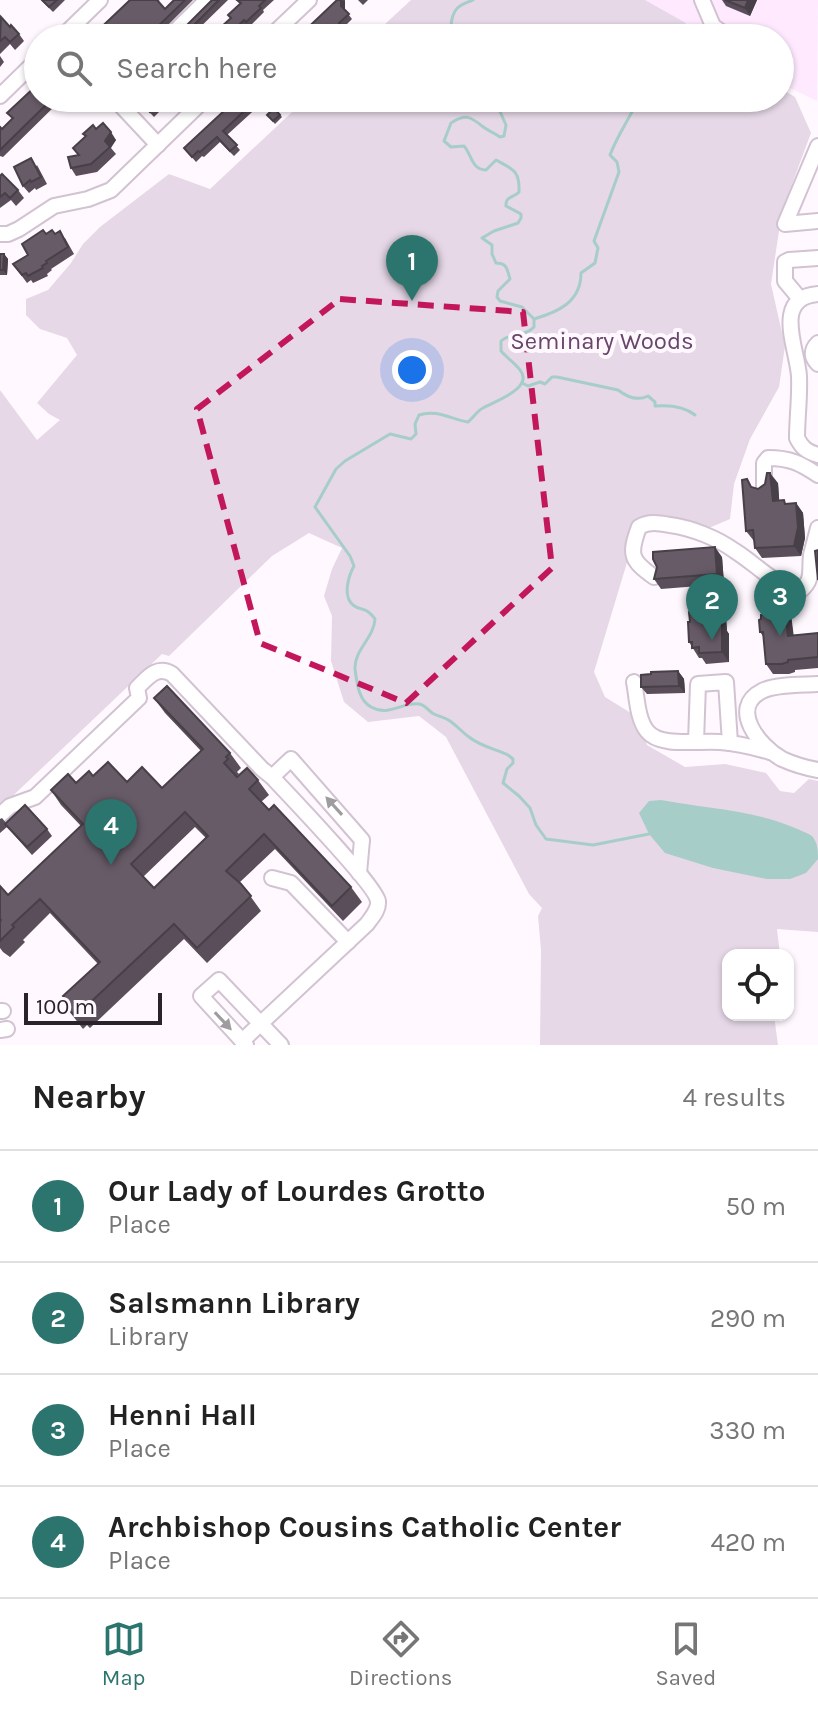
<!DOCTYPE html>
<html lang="en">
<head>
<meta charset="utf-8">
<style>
	body { margin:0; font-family:Karla,sans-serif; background:#f2f2f2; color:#222 }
	.controls { position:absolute; right:24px; bottom:24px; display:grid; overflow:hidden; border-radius:16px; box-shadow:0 2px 6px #0004 }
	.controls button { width:72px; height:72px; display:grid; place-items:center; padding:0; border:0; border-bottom:2px solid #e0e0e0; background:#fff; color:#222; font:40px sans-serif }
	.scale { position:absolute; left:24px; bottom:20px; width:138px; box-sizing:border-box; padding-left:8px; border:4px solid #2a242a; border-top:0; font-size:22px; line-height:28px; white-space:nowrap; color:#2a242a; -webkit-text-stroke:6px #fff8ff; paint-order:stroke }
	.you { position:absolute; left:412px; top:370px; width:28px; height:28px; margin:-20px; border:6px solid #fff; border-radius:50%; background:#1a73e8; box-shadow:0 0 0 12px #1a73e833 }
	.badge { display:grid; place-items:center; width:52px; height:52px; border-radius:50%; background:#2c756e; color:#fff; font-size:26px; font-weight:700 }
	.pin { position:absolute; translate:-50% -66px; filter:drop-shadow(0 2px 4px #0008) }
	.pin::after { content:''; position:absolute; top:42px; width:28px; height:24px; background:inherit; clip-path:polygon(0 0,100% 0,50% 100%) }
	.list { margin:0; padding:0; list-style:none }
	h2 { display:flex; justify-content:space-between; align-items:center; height:104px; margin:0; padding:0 32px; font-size:34px }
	h2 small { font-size:26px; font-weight:400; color:#767676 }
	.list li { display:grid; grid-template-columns:52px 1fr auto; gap:24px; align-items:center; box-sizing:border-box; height:112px; padding:0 32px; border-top:2px solid #e0e0e0 }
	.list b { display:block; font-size:30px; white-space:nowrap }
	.list p { margin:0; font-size:26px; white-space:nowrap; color:#767676 }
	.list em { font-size:26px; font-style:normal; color:#767676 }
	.icon { flex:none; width:44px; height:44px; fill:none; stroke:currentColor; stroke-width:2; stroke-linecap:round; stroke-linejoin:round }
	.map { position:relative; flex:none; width:818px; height:1045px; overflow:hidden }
	.search { position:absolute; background:#fff; box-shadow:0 2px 6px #0004; left:24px; right:24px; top:24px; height:88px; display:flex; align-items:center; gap:20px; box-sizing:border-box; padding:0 28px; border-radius:44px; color:#767676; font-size:30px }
	.sheet { height:552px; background:#fff }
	nav { display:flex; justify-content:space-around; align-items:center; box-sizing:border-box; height:112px; border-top:2px solid #e0e0e0; background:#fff; font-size:22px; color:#767676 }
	nav a { display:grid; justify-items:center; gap:4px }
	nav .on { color:#2c756e }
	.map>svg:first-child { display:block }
</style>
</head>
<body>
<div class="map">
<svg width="818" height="1045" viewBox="0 0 818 1045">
	<rect width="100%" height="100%" fill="#fff8ff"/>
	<polygon fill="#fee9ff" points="618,0 818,0 817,101 780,83 780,38 692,38"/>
	<g fill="#e6d8e7">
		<polygon points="411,0 645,0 684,22 702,38 370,38"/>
		<polygon points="780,88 795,97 811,133 782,211 771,284 785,346 779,387 750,439 734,484 730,519 709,528 662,518 635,536 594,672 605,697 639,718 647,745 685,767 725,764 766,773 780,791 794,793 809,779 818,781 818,932 777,929 780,955 728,955 728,1015 774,1015 778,1045 540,1045 541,950 538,916 542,908 529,894 446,737 419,716 368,722 344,702 331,661 332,616 324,596 332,569 342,548 309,533 272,556 169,656 162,654 0,808 0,390 37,440 60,420 49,414 37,403 77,355 67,338 40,329 26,315 26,299 48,290 71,263 83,244 100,227 169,174 210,189 307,98 780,98"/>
	</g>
	<path fill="#a7cdc8" d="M661 800C707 809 751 809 795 828 801 831 808 833 812 836 818 843 818 851 818 859L806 873 790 879H767L713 868 665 853 649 834 639 813 649 801Z"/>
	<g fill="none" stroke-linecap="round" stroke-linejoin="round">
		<g stroke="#a7cdc8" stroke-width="3">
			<path d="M451 38C450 28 451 11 460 6 464 3 469 2 473 0"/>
			<polyline points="439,98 445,101 448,98"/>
			<path d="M494 98 506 125 504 136 500 137C494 133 487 130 482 126 470 116 465 114 451 123L444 141 451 147 464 146C472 155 471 169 486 170L496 160C513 169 520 171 519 192 514 198 505 196 506 206L521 214V218L518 223 494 231 482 238 492 245V254L496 263C507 263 507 269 510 279L498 291 497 297 500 301 522 307 534 319V327C525 337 511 332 501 341V351C507 358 515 363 520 370 535 388 493 402 483 408 477 411 473 418 468 422 451 419 436 409 419 415L415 424 416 434 411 439 390 434 345 461 336 469 315 507 350 556 354 566C349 575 342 596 353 605 362 612 364 605 375 619 374 638 354 650 355 669 357 682 358 700 371 707 389 717 402 702 419 704 426 705 428 711 434 714 440 717 445 717 450 721 457 726 462 732 469 737 480 746 495 749 508 755L513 759V763L507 769 503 783 519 796 530 808 536 825 546 839 593 845 649 834"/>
			<path d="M534 319C558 312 581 302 581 273L595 263 598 248 594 241 619 172 617 162 610 155C618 134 630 118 639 98"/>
			<path d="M522 383 528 386 540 382 545 384 552 377H557L618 390C627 397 638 401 648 396L655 402V406C668 405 684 406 695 415"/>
		</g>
		<g stroke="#d2c3d2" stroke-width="18">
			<g id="minor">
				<polyline points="702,0 713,26 730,38"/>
				<polyline points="61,38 100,0"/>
				<polyline points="168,38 207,0"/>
				<polyline points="269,38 309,0"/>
				<polyline points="0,96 38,59"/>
				<polyline points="114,98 158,145"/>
				<polyline points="818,146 785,224 818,221"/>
				<polyline points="0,234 8,234 19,229 54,206 88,199 111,190 206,98"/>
				<path d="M818 294C772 298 797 347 799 376 800 396 797 418 797 438 802 448 807 452 818 455"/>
				<polyline points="800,299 785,281 785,262 789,260 818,258"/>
				<path d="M818 343C811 350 811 357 818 364"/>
				<path d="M764 489V463L768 458C790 458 800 463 818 475"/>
				<path d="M654 577C630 560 629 554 639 527 649 521 659 523 670 525 692 528 717 538 735 551 756 564 775 586 800 591 814 580 809 570 811 555 813 546 816 537 818 528"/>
				<path d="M634 682C637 697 637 718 647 731 660 748 699 740 720 742 737 743 753 747 770 752"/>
				<path d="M818 684C802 685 775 684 762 691 728 708 760 747 782 759 793 764 806 768 818 770"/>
				<polyline points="696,742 698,684 726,682 730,743"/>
				<polyline points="272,777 291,759 362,840 359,873"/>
				<path d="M0 815 10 806 35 797 139 698 137 688C148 677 157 665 172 674L262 769 272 777C289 795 376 886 378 901 379 910 372 917 367 924L242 1041"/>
				<polyline points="272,878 291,883 348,942"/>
				<polyline points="0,1011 3,1011"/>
				<polyline points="0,1030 7,1029"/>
				<polyline points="246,1045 201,996 219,980 281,1045"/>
			</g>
		</g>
		<use href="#minor" stroke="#fff" stroke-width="14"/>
	</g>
	<g fill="#594e59" fill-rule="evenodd">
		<polygon points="41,0 65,0 53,12"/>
		<polygon points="130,0 160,0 158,1 165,9 174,0 193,0 155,38 90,38"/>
		<polygon points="212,0 228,0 189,38 174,38"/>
		<polygon points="236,0 274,0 263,10 264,12 249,27 247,25 238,35 239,36 237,38 209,38 231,18 240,4"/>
		<polygon points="337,0 345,0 345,10 352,19 343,28 297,38"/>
		<polygon points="358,0 368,0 363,5"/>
		<polygon points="722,0 757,0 750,16 726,6"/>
		<polygon points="0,18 19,34 24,41 15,50 10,44 0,54"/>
		<polygon points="0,56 4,62 0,67"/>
		<polygon points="38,98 63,98 3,157 0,156 0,127 2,129 12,119 7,113"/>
		<polygon points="136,98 173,98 154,117"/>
		<polygon points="234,98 272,98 264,106 262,103 227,135 240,150 234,156 220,142 204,157 202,156 196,162 184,148 225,110"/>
		<polygon points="284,98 297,98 290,104"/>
		<polygon points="274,108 282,117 275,124 267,115"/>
		<polygon points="96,129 116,140 111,148 116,154 97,172 76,176 71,168 78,155 73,148"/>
		<polygon points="37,165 47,184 36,190 35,188 29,193 23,186"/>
		<polygon points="0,176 18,190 24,198 16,206 11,200 0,208"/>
		<polygon points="46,234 55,234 65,238 74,254 51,269 52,270 47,274 48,276 33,283 31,280 27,283 13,264 28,255"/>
		<polygon points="0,254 4,254 8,259 7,275 0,275"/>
		<polygon points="778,483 779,500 787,504 796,503 803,513 805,538 801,556 762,558 755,548 754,541 746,531 753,487 758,489"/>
		<polygon points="722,557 724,584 661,589 654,579"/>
		<polygon points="789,598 793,635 818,633 818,668 795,670 795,672 789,674 773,674 766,664 763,636 760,632 761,619 763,615"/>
		<polygon points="726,618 727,631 729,634 729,662 706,664 702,658 699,658 689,642"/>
		<polygon points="678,671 684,679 685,693 647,694 641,687 651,674"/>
		<path d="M154 698 230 753 241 768 237 772 239 774 237 776 258 780 269 795 261 802 351 887 362 902 343 921 275 849 240 882 261 911 207 963 184 939 90 1028 87 1025 83 1029 66 1007 69 1004 63 996 98 964 50 913 23 940 25 942 10 957 3 952 0 948V886L8 895 81 826 61 805 51 790 76 783 93 776 162 788 201 751 165 713ZM195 827 206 838 154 888 143 877Z"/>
		<polygon points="2,818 6,823 47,829 52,836 32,855 7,827 0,833 0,819"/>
	</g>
	<g fill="#484049">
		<polygon points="341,0 345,1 345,11 341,6"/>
		<polygon points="748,0 757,0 750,16 745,8"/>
		<polygon points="111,132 116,140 110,148 105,141"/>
		<polygon points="4,254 8,259 7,275 3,270"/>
		<polygon points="770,473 778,483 780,511 773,501"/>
		<polygon points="796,503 803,513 805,538 801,556 794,546"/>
		<polygon points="715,547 722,557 724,584 717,574"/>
		<polygon points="782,588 789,598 795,646 788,636"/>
		<polygon points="719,607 726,618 727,631 729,634 729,662 722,652"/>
		<polygon points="678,671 684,679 685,693 679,686"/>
	</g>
	<g fill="#675b68" stroke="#484049" stroke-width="2" fill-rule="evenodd">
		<polygon points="42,0 57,0 49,7"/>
		<polygon points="130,0 157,0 165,9 174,0 185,0 146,38 90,38"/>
		<polygon points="212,0 219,0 181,38 174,38"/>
		<polygon points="237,0 265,0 259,6 261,8 246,22 244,20 234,30 236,32 229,38 209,38 231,18 228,15 241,3"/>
		<polygon points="337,0 341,0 341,6 349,14 339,23 353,38 297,38"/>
		<polygon points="725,0 748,0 745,8"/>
		<polygon points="1,17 10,27 11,25 19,34 10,42 5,37 0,41"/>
		<polygon points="38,84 38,98 53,98 0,150 0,127 2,129 13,118 7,113"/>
		<polygon points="144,98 164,98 150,112 140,101"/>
		<polygon points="234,98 264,98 261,101 258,98 223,131 237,145 230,151 217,137 200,152 198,151 192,157 184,148 225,110 224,109"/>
		<polygon points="274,108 280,115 273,121 267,115"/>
		<polygon points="103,123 111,132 105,141 110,147 91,164 71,168 68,157 79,155 73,148 86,136 83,134 93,125 96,129"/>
		<polygon points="31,158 41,177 31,182 30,180 23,186 14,167"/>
		<polygon points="2,174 18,190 10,198 5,193 0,197 0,176"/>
		<polygon points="43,230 46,234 52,230 55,234 60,231 68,247 46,261 47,263 42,266 43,268 28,276 26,273 22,275 13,264 28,255 22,244"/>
		<polygon points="0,254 4,254 3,270 0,270"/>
		<polygon points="767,473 770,473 773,501 784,500 785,504 796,503 798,527 794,546 755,548 753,530 746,531 742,480 747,479 751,487 758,489 765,484"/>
		<polygon points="715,547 717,574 654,579 657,567 653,559 653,552"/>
		<polygon points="818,550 818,580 815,551"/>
		<polygon points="770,583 782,588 788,636 818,633 818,657 788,660 788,662 782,664 766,664 763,632 760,632 759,620 761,619 761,615 763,615 760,589 763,589 763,584"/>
		<polygon points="719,607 720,624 722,624 722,652 699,653 699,647 692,648 692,642 689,642 688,622 690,622 689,612 696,611 696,609"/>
		<polygon points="678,671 679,686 641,687 641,675 651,674 651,672"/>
		<path d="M167 686 230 753 226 757 228 759 224 763 237 777 247 768 258 780 249 789 269 810 274 805 351 887 332 906 264 834 226 871 241 884 251 896 197 948 174 924 79 1013 76 1010 73 1014 66 1007 70 1003 63 996 100 962 40 899 12 925 14 927 0 941V922L1 920 0 919V886L8 895 83 824 51 790 68 774 76 783 89 771 93 776 108 762 127 782 142 767 162 788 203 749 154 698ZM185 812 208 836 154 888 131 864Z"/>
		<polygon points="25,805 47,829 27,847 5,824"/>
	</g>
	<defs><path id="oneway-solid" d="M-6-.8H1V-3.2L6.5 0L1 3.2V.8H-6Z" transform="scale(2)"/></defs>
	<g fill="#9f9c9f">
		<use href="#oneway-solid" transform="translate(334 806) rotate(-132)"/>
		<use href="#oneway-solid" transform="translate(223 1021) rotate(47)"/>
	</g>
	<path fill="none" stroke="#c2185b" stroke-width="6" stroke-dasharray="16 10" stroke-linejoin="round" d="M340 299 523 312 552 568 406 703 260 643 197 409Z"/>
	<g text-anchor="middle" stroke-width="8" stroke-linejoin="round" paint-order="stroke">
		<g font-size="24" fill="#68466a" stroke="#fff8ff">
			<text x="602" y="349">Seminary Woods</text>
		</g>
	</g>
</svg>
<div class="controls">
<button><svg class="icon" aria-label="locate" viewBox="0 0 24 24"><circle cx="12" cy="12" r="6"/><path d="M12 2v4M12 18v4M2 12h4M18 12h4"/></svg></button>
</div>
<div class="scale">100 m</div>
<div class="you"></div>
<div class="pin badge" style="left:412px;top:301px">1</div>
<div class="pin badge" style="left:712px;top:640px">2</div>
<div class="pin badge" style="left:780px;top:636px">3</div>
<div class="pin badge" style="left:111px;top:865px">4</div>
<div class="search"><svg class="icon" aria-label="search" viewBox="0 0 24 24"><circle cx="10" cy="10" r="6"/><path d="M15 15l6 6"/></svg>Search here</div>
</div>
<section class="sheet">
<h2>Nearby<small>4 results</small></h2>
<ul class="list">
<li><span class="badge">1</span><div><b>Our Lady of Lourdes Grotto</b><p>Place</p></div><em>50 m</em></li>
<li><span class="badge">2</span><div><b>Salsmann Library</b><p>Library</p></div><em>290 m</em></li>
<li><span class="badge">3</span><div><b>Henni Hall</b><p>Place</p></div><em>330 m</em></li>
<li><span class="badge">4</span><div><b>Archbishop Cousins Catholic Center</b><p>Place</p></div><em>420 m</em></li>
</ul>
</section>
<nav>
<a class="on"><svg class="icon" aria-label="map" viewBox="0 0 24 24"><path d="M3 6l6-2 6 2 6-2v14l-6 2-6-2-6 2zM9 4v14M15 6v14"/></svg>Map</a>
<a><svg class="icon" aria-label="directions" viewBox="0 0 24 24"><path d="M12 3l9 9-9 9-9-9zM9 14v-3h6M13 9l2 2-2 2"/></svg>Directions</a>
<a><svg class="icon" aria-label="saved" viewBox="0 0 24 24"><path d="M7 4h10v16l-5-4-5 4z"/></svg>Saved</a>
</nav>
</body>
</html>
